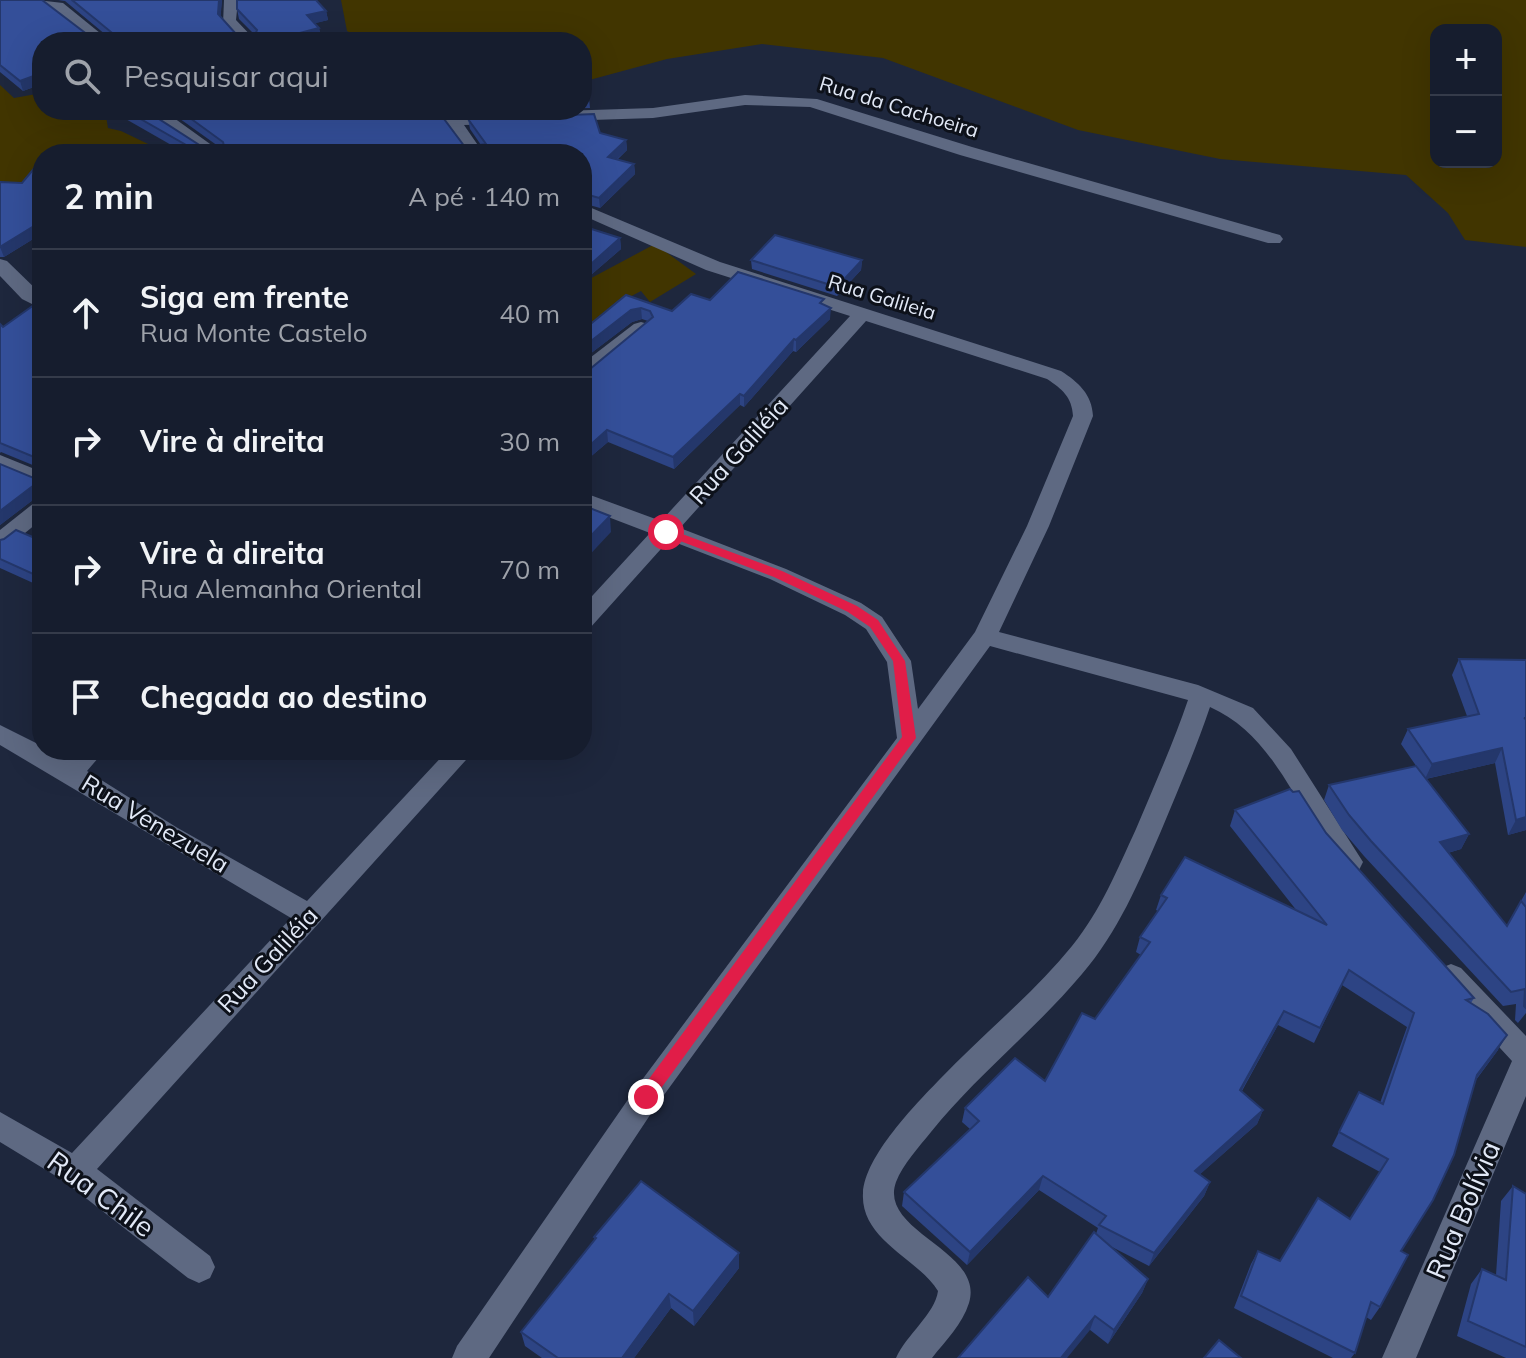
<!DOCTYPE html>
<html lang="pt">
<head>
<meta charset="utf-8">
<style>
	body { margin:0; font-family:Mulish,sans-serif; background:#232a3a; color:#f1f3f6 }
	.controls { position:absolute; right:24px; top:24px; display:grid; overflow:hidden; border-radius:16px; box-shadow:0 8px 32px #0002 }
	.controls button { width:72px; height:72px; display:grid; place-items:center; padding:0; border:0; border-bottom:2px solid #353b4a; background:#161d2e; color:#f1f3f6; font:40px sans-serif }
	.stop { position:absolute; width:24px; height:24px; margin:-18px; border:6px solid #e11d48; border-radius:50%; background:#fff }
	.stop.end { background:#e11d48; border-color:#fff; box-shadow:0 2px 8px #0008 }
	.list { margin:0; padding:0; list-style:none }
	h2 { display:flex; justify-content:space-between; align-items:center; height:104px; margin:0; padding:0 32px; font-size:34px }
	h2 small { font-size:26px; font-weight:400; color:#9ea2aa }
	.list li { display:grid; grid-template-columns:52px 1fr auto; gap:24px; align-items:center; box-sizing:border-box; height:128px; padding:0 32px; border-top:2px solid #353b4a }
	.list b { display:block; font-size:30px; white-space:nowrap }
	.list p { margin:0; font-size:26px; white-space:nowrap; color:#9ea2aa }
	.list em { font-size:26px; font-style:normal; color:#9ea2aa }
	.icon { flex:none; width:44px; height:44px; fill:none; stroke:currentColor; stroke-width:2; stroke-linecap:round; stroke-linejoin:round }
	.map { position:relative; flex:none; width:1526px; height:1358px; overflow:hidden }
	.search { position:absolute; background:#161d2e; box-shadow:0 8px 32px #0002; left:32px; top:32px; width:560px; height:88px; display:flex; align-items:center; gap:20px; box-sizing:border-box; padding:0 28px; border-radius:32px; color:#9ea2aa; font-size:30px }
	.panel { position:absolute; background:#161d2e; box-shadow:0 8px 32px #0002; left:32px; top:144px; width:560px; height:616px; border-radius:32px }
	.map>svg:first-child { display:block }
</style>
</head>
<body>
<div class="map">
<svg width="1526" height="1358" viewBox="0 0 1526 1358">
	<rect width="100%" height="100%" fill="#1e273d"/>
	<g fill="#413500" fill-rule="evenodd">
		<path d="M341 0H1526V247L1465 240 1448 213 1406 175 1220 159 1078 130 883 58 762 44 667 59 582 82V42H367L347 31ZM1496 30V162H1436V30Z"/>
		<polygon points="0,85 14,98 42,93 42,110 105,110 108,128 121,131 169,154 42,154 42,167 20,184 0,181"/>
		<polygon points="655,244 696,274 650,302 641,291 607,309 607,318 582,335 582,283"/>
	</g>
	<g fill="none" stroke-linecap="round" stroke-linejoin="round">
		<g fill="#5e6982" fill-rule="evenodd">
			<polygon points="37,0 63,3 111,42 93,42"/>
			<polygon points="224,0 238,0 236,20 257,42 240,42 223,24"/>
			<polygon points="745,95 817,99 972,147 1280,235 1283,239 1280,243 1268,243 960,155 810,107 745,105 653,118 561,121 553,116 561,111 653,108"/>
			<polygon points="154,110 170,110 174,118 224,154 205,154 161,124"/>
			<polygon points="440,114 500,114 508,119 500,124 464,125 484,154 466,154 447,125 432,119"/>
			<path d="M582 204 720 262 1061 371C1078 382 1092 394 1093 416L1049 526 999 632 1198 685 1253 708 1291 749 1363 862 1359 870 1350 873 1341 870C1300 815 1276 736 1210 707 1196 749 1178 790 1161 831 1139 882 1118 932 1082 974 1035 1030 977 1075 931 1132 919 1147 903 1164 896 1182 878 1232 985 1250 969 1303 962 1325 946 1340 932 1358H896C906 1335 935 1314 938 1291 919 1259 860 1240 863 1193 865 1156 915 1105 940 1079 983 1034 1033 994 1072 946 1101 910 1117 870 1136 829 1154 786 1173 744 1188 700L990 646 656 1106 489 1358H452L457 1346 636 1088 897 738 887 662 866 629 845 615 770 579 669 540 590 628 582 630V607L650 533 582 507V492L661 521 850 316 706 270 582 215ZM866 321 1047 379C1062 389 1072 397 1073 416L1027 526 975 632 918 709 911 661 882 617 861 603 786 569 680 528Z"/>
			<polygon points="0,259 7,261 42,295 42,309 22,299 0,276"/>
			<polygon points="641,322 648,324 651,328 648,332 589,378 582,380 582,364 634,324"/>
			<polygon points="0,455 42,472 42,487 0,470"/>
			<polygon points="42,501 42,519 8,547 0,549 0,530 34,503"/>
			<polygon points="0,725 42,746 42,750 50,750 67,759 77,750 105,750 87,771 176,827 307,901 448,750 475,750 97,1169 210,1256 215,1267 210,1278 199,1283 188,1278 64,1181 0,1142 0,1112 72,1153 291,918 0,745"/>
			<polygon points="1451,964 1461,968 1526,1036 1526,1096 1416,1358 1382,1358 1512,1061 1441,984 1437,976 1441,968"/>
		</g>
	</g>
	<g fill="#2d4484">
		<polygon points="0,0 88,35 106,35 65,1 58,0 222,0 220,18 236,34 255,35 239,19 237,9 326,11 328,20 315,23 319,28 321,38 42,42 42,84 23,91 0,72"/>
		<polygon points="582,92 589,98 590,108 582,108"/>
		<polygon points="110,110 154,110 156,117 201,146 218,146 176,116 173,110 351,110 357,113 465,147 481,145 470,129 468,119 600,133 626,140 627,150 617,160 634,164 635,174 600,208 582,203 582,154 187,154"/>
		<polygon points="394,110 528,110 453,113"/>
		<polygon points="42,159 42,238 38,236 4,257 0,257 0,182 22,183"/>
		<polygon points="582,226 620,238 621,249 592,274 582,271"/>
		<polygon points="751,260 862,260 861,270 837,296 752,269"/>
		<polygon points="626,295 672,311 710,300 823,305 830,319 796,352 793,351 744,407 740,405 674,469 608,442 589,458 582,456 582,370 590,369 648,321 642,319 632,322 582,360 582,331"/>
		<polygon points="42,302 42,493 0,525 0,464 36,479 41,476 40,468 1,452 0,453 0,324 3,327"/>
		<polygon points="0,540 42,541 42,587 0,568"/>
		<polygon points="1459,659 1526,660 1526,830 1508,835 1495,763 1426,779 1469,834 1461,849 1448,853 1507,926 1526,892 1526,1013 1518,1023 1515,1020 1516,1004 1503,1006 1364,856 1342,830 1324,800 1329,785 1421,773 1401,744 1408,729 1467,716 1452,675"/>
		<polygon points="1235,810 1326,833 1474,998 1471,1003 1498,1050 1476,1080 1401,1251 1380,1307 1371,1320 1366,1317 1355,1353 1351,1358 1333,1358 1234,1308 1251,1264 1258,1251 1280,1261 1350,1219 1380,1172 1332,1146 1359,1092 1380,1103 1407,1027 1342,985 1314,1043 1278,1025 1242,1091 1263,1110 1257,1124 1200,1174 1210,1182 1204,1196 1149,1266 1110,1246 1148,1279 1142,1293 1108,1344 1048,1297 1096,1234 1098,1228 1039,1190 967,1265 902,1206 904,1192 970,1129 962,1122 965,1108 1045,1081 1095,1019 1141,955 1136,952 1140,937 1158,911 1156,910 1161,895 1297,911 1230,826"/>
		<polygon points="1513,1186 1526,1194 1526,1358 1506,1358 1457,1336 1471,1284 1482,1269 1496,1275 1501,1201"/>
		<polygon points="594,1237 739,1268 694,1326 671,1308 634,1358 542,1358 525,1346 521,1332 595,1240"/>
	</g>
	<g fill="#24376b">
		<polygon points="219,0 222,0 220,24 218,14"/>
		<polygon points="326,11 328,20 309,25 307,15"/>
		<polygon points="319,28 321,38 304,42 290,42 288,36"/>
		<polygon points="42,73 42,84 23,91 20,81"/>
		<polygon points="626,140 627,150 608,167 608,157"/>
		<polygon points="634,164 635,174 600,208 599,198"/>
		<polygon points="586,210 587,221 582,225 582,214"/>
		<polygon points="34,226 38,236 4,257 0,247"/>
		<polygon points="620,238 621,249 592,274 591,264"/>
		<polygon points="862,260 861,270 837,296 837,287"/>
		<polygon points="641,308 642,319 632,322 582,360 582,348 631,310"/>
		<polygon points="831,308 830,319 796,352 796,340"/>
		<polygon points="794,339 793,351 744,407 744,396"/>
		<polygon points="740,394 740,405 674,469 673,457"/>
		<polygon points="607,430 608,442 589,458 588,447"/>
		<polygon points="42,479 42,493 0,525 0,511"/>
		<polygon points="610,516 611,532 582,563 582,545"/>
		<polygon points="1502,748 1495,763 1425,779 1432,764"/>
		<polygon points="1526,817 1526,830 1508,835 1516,820"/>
		<polygon points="1469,834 1461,849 1433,857 1440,842"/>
		<polygon points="1284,1011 1278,1025 1234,1104 1240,1090"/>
		<polygon points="1507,1035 1498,1050 1468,1090 1477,1075"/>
		<polygon points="1263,1110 1257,1124 1189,1184 1195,1171"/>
		<polygon points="1043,1176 1039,1190 967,1265 970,1252"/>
		<polygon points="1210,1182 1204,1196 1149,1266 1154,1253"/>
		<polygon points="739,1253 739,1268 694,1326 693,1311"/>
		<polygon points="1148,1279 1142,1293 1108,1344 1114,1330"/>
		<polygon points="669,1294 671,1308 634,1358 622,1358"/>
		<polygon points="1095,1316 1090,1330 1067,1358 1061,1358"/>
	</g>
	<g fill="#344f99" stroke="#24376b" stroke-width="2">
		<polygon points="0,0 42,0 88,35 108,35 111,32 72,0 219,0 218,14 236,34 255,35 257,30 237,9 237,0 316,0 326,11 307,15 319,28 288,36 300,42 42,42 42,73 20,81 0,65"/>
		<polygon points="582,92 588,92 589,98 582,98"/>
		<polygon points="125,110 154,110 156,117 201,146 224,146 223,142 179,110 351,110 357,113 444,119 465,147 486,144 468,119 594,114 600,133 626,140 608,157 634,164 599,198 582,193 582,154 202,154"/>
		<polygon points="42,159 42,228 34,226 0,247 0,182 22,183"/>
		<polygon points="582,226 620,238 591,264 582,261"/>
		<polygon points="775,235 862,260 837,287 751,260"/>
		<polygon points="738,272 824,299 820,303 831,308 796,340 794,339 744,396 740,394 673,457 607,430 588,447 582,445 582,370 590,369 653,317 650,311 641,308 631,310 582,348 582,331 626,295 672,311 691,294 710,300"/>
		<polygon points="41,300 42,302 42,479 0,511 0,464 36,479 41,476 39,459 0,443 0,324 3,327"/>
		<polygon points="582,505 610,516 582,545"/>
		<polygon points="16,530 42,541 42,578 0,559 0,540 4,539"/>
		<polygon points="1459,659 1526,660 1526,718 1524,718 1526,719 1526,817 1516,820 1502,748 1432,764 1408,729 1479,714"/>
		<polygon points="1416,766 1469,834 1440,842 1507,926 1521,901 1526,907 1526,1008 1524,1006 1525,989 1511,992 1371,841 1349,815 1329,785"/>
		<polygon points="1290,789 1293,792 1299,791 1326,833 1474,998 1466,1000 1488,1014 1507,1035 1477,1075 1454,1155 1433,1200 1401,1251 1408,1255 1380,1307 1371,1302 1355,1353 1241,1296 1258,1251 1280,1261 1318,1198 1350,1219 1388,1159 1339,1132 1359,1092 1383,1104 1414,1013 1349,970 1320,1028 1284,1011 1240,1090 1263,1110 1195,1171 1210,1182 1154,1253 1099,1225 1106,1216 1043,1176 970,1252 904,1192 979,1121 965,1108 1015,1058 1045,1081 1082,1013 1095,1019 1150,942 1140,937 1167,898 1161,895 1185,857 1327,925 1235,810"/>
		<polygon points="641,1181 739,1253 693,1311 669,1294 622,1358 558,1358 521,1332 596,1238 594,1237"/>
		<polygon points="1513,1186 1526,1194 1526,1347 1468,1321 1482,1269 1506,1280"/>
		<polygon points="1094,1232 1148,1279 1114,1330 1095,1316 1061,1358 958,1358 1028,1277 1048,1297"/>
		<polygon points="1219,1340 1241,1358 1204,1358"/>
	</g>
	<polygon fill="#e11d48" points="666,528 782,571 857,606 878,620 905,661 916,738 651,1102 646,1104 640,1102 640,1091 902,737 893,661 870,627 848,612 774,577 662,534 660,532"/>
	<g text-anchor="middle" stroke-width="6" stroke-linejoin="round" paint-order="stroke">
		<g font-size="20" fill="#e2e9f7" stroke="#0d111a">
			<text transform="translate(899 107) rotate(17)" y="7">Rua da Cachoeira</text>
			<text transform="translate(882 297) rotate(17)" y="7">Rua Galileia</text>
		</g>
		<g font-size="24" fill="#e2e9f7" stroke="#0d111a">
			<text transform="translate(739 451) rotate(-48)" y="8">Rua Galiléia</text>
			<text transform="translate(155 824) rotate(31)" y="8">Rua Venezuela</text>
			<text transform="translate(268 960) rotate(-47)" y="8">Rua Galiléia</text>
		</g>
		<g font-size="28" fill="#e2e9f7" stroke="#0d111a">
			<text transform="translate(101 1194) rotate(36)" y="10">Rua Chile</text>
			<text transform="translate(1463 1210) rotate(-67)" y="10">Rua Bolívia</text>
		</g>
	</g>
</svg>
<div class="controls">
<button>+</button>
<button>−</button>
</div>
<div class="stop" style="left:666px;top:532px"></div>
<div class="stop end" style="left:646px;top:1097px"></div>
<div class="search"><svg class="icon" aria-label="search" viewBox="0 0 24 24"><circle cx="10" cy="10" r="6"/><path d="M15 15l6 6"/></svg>Pesquisar aqui</div>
<section class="panel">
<h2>2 min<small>A pé · 140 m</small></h2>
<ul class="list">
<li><svg class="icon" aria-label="ahead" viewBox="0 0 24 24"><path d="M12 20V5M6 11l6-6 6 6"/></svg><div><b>Siga em frente</b><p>Rua Monte Castelo</p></div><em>40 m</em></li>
<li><svg class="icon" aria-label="right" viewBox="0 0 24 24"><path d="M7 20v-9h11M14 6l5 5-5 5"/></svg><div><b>Vire à direita</b></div><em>30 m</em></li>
<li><svg class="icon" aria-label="right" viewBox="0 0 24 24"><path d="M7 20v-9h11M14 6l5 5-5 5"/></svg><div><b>Vire à direita</b><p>Rua Alemanha Oriental</p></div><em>70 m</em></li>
<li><svg class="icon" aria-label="arrive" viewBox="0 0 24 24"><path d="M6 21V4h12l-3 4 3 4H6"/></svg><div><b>Chegada ao destino</b></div></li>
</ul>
</section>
</div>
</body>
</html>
